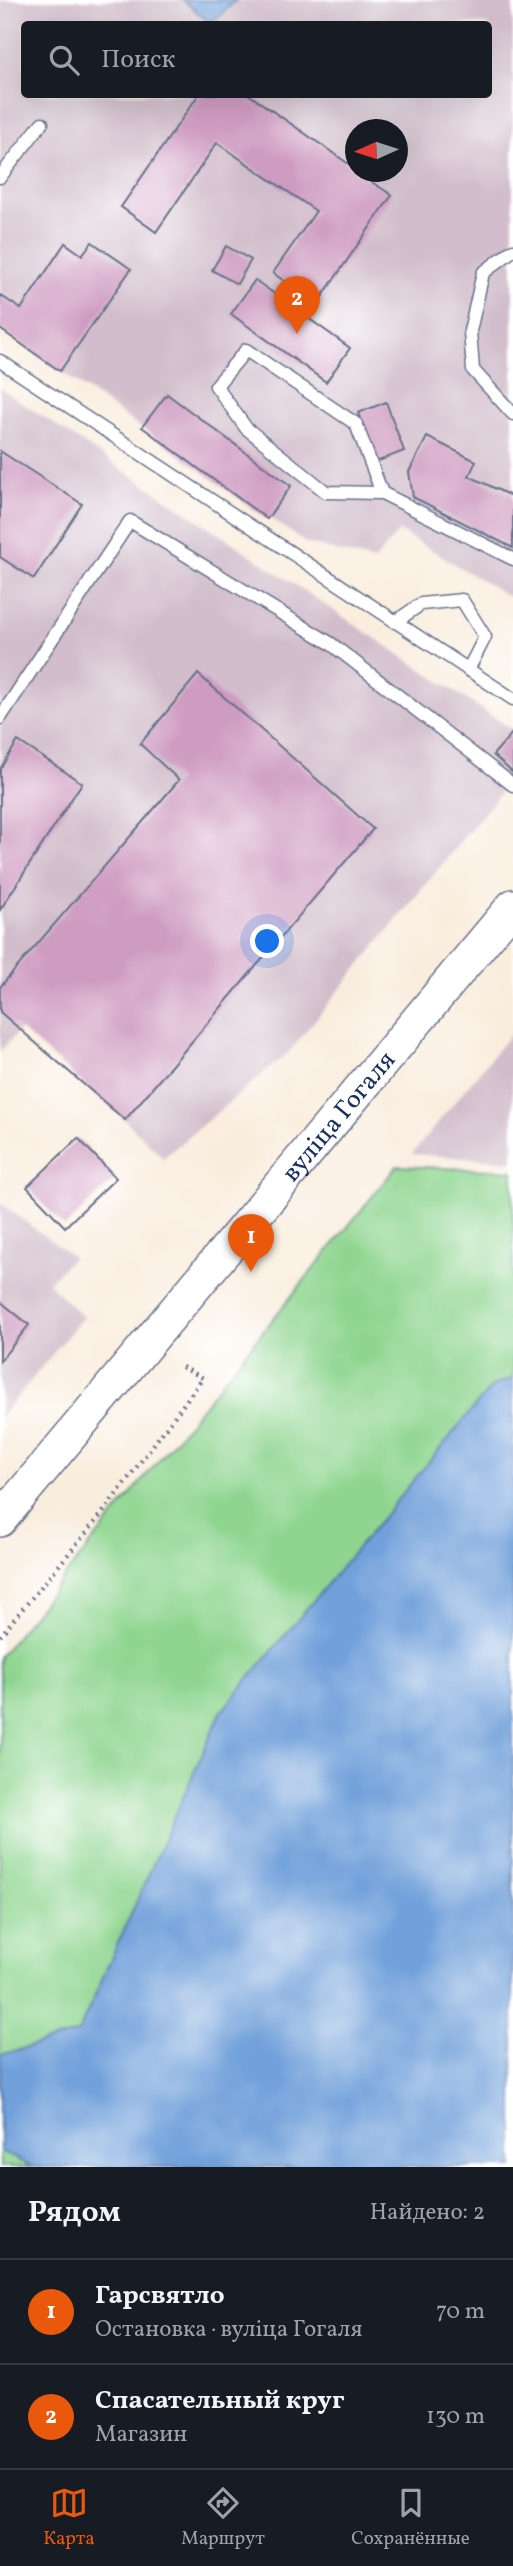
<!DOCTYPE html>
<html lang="ru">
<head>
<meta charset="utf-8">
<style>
	body { margin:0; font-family:Vollkorn,serif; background:#20242c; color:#f1f3f6 }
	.compass { position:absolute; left:345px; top:119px; width:63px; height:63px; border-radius:50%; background:#171b24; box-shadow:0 7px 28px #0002; rotate:267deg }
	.you { position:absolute; left:268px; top:942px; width:24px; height:24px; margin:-18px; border:5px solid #fff; border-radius:50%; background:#1a73e8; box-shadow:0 0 0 10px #1a73e833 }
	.badge { display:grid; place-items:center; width:46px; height:46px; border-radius:50%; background:#ea580c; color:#fff; font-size:23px; font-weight:700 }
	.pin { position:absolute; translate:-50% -58px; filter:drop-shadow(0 2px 4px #0008) }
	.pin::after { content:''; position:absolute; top:37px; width:24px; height:21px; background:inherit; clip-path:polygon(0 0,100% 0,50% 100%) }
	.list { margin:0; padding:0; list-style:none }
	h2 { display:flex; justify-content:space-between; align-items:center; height:91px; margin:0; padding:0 28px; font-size:30px }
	h2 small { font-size:23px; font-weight:400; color:#9ea1a6 }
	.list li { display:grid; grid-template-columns:46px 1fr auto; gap:21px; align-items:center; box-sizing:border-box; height:105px; padding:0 28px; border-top:2px solid #363941 }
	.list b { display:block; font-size:26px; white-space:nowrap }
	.list p { margin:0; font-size:23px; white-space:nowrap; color:#9ea1a6 }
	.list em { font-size:23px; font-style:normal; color:#9ea1a6 }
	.icon { flex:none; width:38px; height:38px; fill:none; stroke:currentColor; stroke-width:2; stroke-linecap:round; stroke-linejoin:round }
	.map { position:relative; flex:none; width:513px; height:2167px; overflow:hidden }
	.search { position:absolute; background:#171b24; box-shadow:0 7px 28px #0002; left:21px; right:21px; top:21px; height:77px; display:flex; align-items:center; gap:18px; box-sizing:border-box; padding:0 24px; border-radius:7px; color:#9ea1a6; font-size:26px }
	.sheet { height:301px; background:#171b24 }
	nav { display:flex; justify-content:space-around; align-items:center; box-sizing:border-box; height:98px; border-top:2px solid #363941; background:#171b24; font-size:19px; color:#9ea1a6 }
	nav a { display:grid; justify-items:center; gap:4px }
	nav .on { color:#ea580c }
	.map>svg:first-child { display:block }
</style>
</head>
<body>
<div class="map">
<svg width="513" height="2167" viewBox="0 0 513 2167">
	<rect width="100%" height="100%" fill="#fff"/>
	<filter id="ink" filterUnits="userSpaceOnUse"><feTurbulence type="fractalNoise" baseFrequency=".0143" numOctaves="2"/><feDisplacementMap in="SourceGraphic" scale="14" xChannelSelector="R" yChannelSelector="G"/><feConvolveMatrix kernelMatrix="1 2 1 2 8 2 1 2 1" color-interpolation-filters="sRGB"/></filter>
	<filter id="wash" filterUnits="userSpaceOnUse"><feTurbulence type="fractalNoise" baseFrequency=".00686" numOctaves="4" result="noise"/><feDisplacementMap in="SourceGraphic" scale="28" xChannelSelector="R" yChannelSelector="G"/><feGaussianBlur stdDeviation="1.57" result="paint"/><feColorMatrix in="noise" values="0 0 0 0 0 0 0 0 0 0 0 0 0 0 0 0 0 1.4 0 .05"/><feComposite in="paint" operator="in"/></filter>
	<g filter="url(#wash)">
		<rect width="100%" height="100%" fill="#f9eddd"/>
		<g fill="#d1bdcb" fill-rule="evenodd">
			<path d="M0 0H513V599L399 531 374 561 306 543 0 329ZM24 24H489V94H24ZM356 130H398V172H356Z"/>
			<polygon points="0,388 513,730 513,781 509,782 289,1052 163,1158 125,1120 21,1029 0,1051"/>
			<polygon points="513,1031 513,1161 412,1154"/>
			<polygon points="0,1203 73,1257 48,1283 83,1317 0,1418"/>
		</g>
		<polygon fill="#8fd590" stroke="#558277" stroke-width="2" points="397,1166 513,1171 513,2167 0,2167 0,1656"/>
		<g fill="#71a0da" stroke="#46689c" stroke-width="2">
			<polygon points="183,0 236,0 221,15 209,22"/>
			<polygon points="513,1378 513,2167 32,2167 0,2151 0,2055 78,2033 221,1712 492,1386"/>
		</g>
		<g id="blocks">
			<g fill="#cf9cc1">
				<polygon points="199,94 248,94 356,169 356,172 392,195 317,304 273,273 316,211 217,143 156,232 121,207"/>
				<polygon points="92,242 131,269 60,371 0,329 0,295 21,309 65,243 82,255"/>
				<polygon points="226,246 251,260 237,284 212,270"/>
				<polygon points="255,280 350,348 326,382 231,314"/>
				<polygon points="167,394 291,486 267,519 142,427"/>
				<polygon points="386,402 404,451 376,462 358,413"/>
				<polygon points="427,437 476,461 469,476 513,497 513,548 413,497 409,472"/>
				<polygon points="0,451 82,504 34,579 0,557"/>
				<polygon points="198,674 373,829 125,1120 0,1012 0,987 179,780 140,744"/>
				<polygon points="513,732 513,773 493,755"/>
				<polygon points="18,741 82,783 0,910 0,769"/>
				<polygon points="78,1138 116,1178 65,1227 27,1187"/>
				<polygon points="0,1301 29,1325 0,1361"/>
			</g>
		</g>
	</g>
	<g filter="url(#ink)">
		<use href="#blocks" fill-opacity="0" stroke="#69728a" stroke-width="2"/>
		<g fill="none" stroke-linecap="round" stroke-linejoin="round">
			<g stroke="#69728a" stroke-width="15">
				<g id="lane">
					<polyline points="0,177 42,123"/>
					<polyline points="513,250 483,273 470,331 473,370 513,414"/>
					<polyline points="0,361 513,699"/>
					<polyline points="382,493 356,424 246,350 216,386 246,428 326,492 382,493 513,559"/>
					<polyline points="395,622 421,604 462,600 485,637 468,670"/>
					<polyline points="0,718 130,521 330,643 513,785"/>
				</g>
			</g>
			<g stroke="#69728a" stroke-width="36">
				<g id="secondary">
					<path id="s1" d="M0 1520 513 906"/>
				</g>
			</g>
			<polyline stroke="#69728a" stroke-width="4.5" stroke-dasharray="2 5" stroke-linecap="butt" points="0,1636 101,1515 203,1378 180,1366"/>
			<use href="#lane" stroke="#fff" stroke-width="12"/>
			<use href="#secondary" stroke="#fff" stroke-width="33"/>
		</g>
	</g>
	<g text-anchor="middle" stroke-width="7" stroke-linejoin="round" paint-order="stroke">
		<g font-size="26" fill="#1b2f5e" stroke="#fff">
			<text dy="9" stroke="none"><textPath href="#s1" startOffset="527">вуліца Гогаля</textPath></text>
		</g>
	</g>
</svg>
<svg class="compass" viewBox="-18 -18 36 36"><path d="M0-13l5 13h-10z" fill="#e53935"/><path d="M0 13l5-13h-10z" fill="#9ea1a6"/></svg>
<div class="you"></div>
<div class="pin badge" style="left:251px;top:1272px">1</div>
<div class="pin badge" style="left:297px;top:334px">2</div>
<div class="search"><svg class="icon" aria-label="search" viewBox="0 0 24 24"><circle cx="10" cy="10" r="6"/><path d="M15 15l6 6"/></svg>Поиск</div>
</div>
<section class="sheet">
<h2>Рядом<small>Найдено: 2</small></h2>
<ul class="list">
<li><span class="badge">1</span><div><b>Гарсвятло</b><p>Остановка · вуліца Гогаля</p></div><em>70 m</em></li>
<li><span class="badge">2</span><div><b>Спасательный круг</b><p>Магазин</p></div><em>130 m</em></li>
</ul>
</section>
<nav>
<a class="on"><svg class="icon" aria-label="map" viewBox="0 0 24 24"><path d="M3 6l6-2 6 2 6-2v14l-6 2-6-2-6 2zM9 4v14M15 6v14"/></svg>Карта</a>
<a><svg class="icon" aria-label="directions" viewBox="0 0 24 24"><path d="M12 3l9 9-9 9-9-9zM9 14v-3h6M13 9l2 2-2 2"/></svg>Маршрут</a>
<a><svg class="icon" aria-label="saved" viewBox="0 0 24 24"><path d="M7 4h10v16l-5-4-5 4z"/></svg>Сохранённые</a>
</nav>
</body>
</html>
